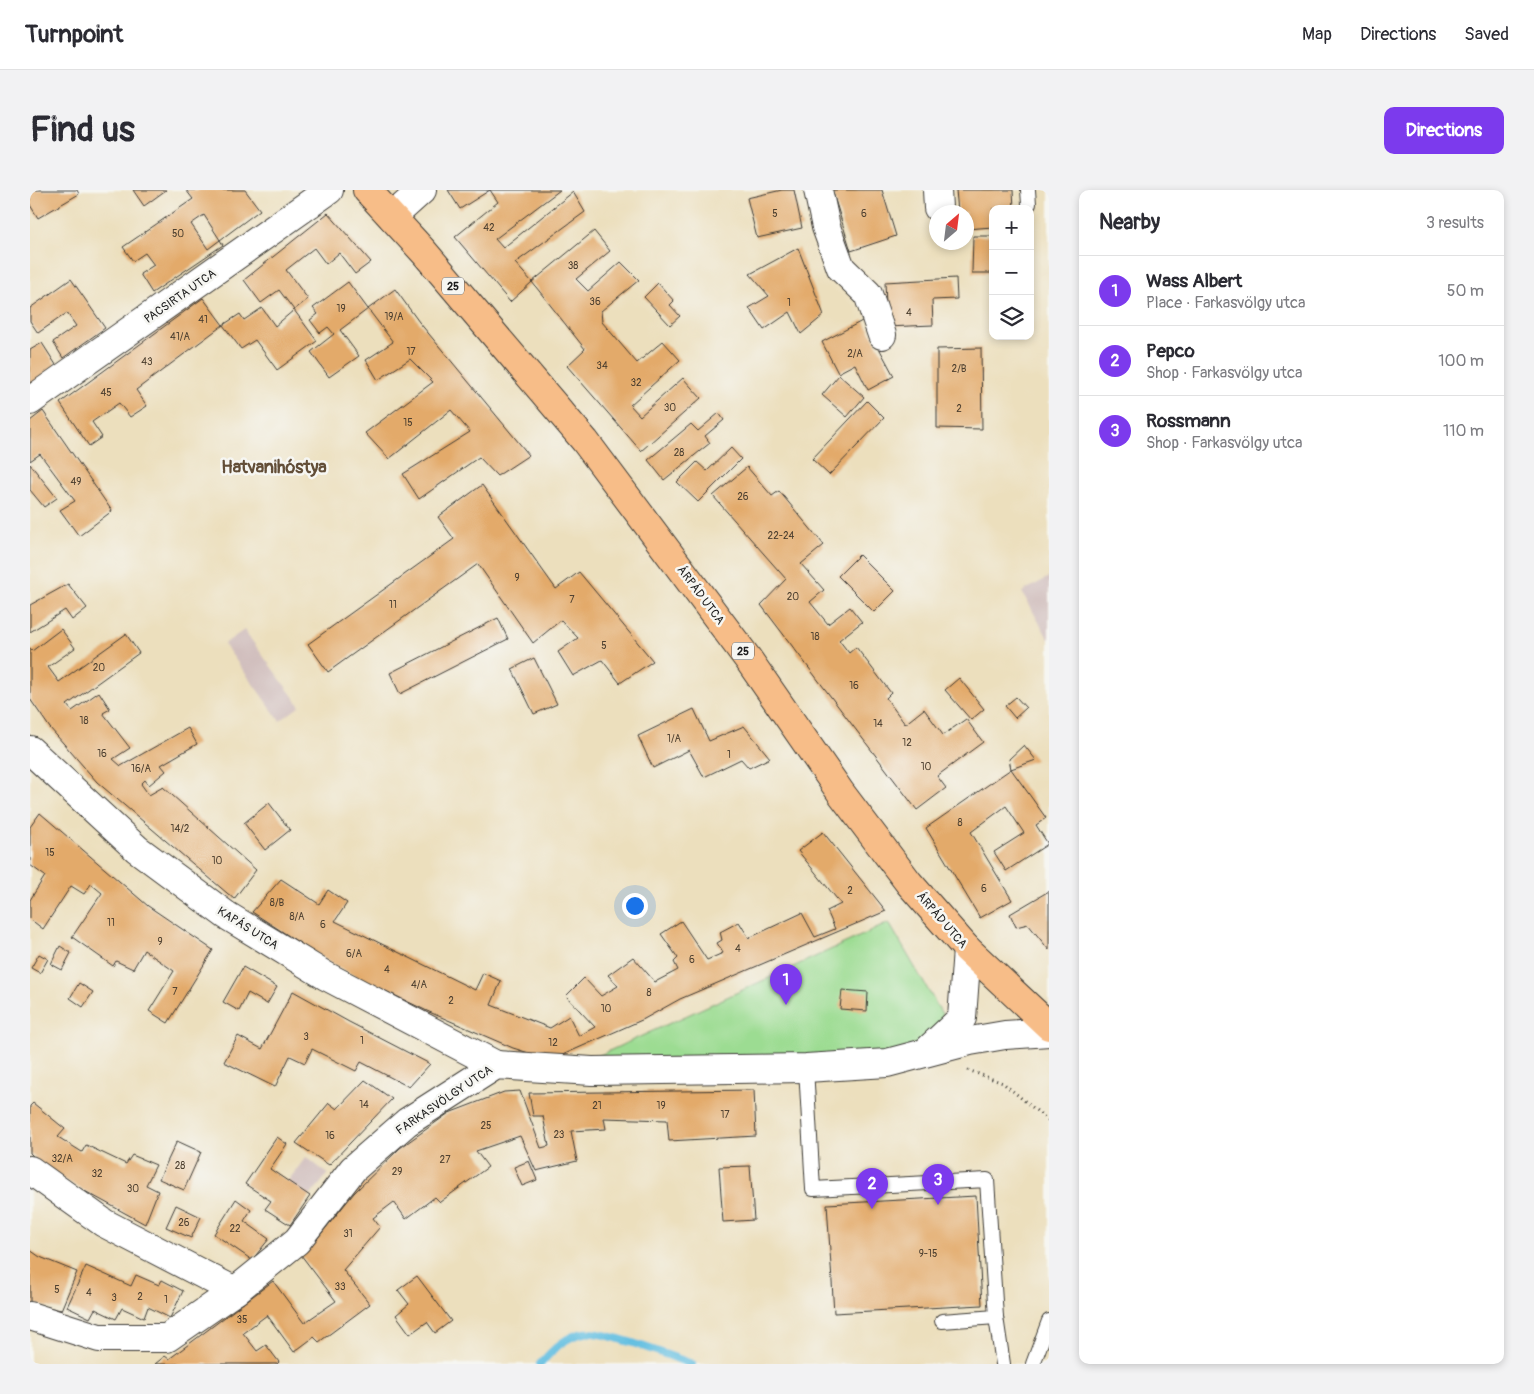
<!DOCTYPE html>
<html lang="en">
<head>
<meta charset="utf-8">
<style>
	body { margin:0; font-family:Pangolin,sans-serif; background:#f2f2f3; color:#2b2b33 }
	.controls { position:absolute; right:15px; top:15px; display:grid; overflow:hidden; border-radius:10px; box-shadow:0 2px 8px #0003 }
	.controls button { width:45px; height:45px; display:grid; place-items:center; padding:0; border:0; border-bottom:1px solid #e1e1e2; background:#fff; color:#2b2b33; font:25px sans-serif }
	.compass { position:absolute; left:899px; top:15px; width:45px; height:45px; border-radius:50%; background:#fff; box-shadow:0 2px 8px #0003; rotate:28deg }
	.you { position:absolute; left:604px; top:715px; width:18px; height:18px; margin:-12px; border:4px solid #fff; border-radius:50%; background:#1a73e8; box-shadow:0 0 0 8px #1a73e833 }
	.badge { display:grid; place-items:center; width:32px; height:32px; border-radius:50%; background:#7c3aed; color:#fff; font-size:16px; font-weight:700 }
	.pin { position:absolute; translate:-50% -41px; filter:drop-shadow(0 1px 2px #0008) }
	.pin::after { content:''; position:absolute; top:26px; width:18px; height:15px; background:inherit; clip-path:polygon(0 0,100% 0,50% 100%) }
	.list { margin:0; padding:0; list-style:none }
	h2 { display:flex; justify-content:space-between; align-items:center; height:65px; margin:0; padding:0 20px; font-size:21px }
	h2 small { font-size:16px; font-weight:400; color:#7c7c81 }
	.list li { display:grid; grid-template-columns:32px 1fr auto; gap:15px; align-items:center; box-sizing:border-box; height:70px; padding:0 20px; border-top:1px solid #e1e1e2 }
	.list b { display:block; font-size:19px; white-space:nowrap }
	.list p { margin:0; font-size:16px; white-space:nowrap; color:#7c7c81 }
	.list em { font-size:16px; font-style:normal; color:#7c7c81 }
	.icon { flex:none; width:28px; height:28px; fill:none; stroke:currentColor; stroke-width:2; stroke-linecap:round; stroke-linejoin:round }
	.map { position:relative; flex:none; width:1019px; height:1174px; overflow:hidden; border-radius:10px }
	header { display:flex; align-items:center; gap:30px; box-sizing:border-box; height:70px; padding:0 25px; background:#fff; border-bottom:1px solid #e1e1e2 }
	header strong { font-size:24px }
	nav { display:flex; gap:28px; margin-inline-start:auto; font-size:18px }
	.intro { display:flex; align-items:center; justify-content:space-between; box-sizing:border-box; height:120px; padding:0 30px }
	h1 { margin:0; font-size:35px }
	.button { padding:12px 22px; border-radius:10px; background:#7c3aed; color:#fff; font-size:18px; font-weight:700 }
	main { display:flex; gap:30px; padding:0 30px }
	aside { flex:1; background:#fff; border-radius:10px; box-shadow:0 2px 8px #0003 }
	.map>svg:first-child { display:block }
</style>
</head>
<body>
<header>
<strong>Turnpoint</strong>
<nav><a>Map</a><a>Directions</a><a>Saved</a></nav>
</header>
<div class="intro"><h1>Find us</h1><a class="button">Directions</a></div>
<main>
<div class="map">
<svg width="1019" height="1174" viewBox="0 0 1019 1174">
	<rect width="100%" height="100%" fill="#f6f6f2"/>
	<filter id="ink" filterUnits="userSpaceOnUse"><feTurbulence type="fractalNoise" baseFrequency=".02" numOctaves="2"/><feDisplacementMap in="SourceGraphic" scale="10" xChannelSelector="R" yChannelSelector="G"/><feConvolveMatrix kernelMatrix="1 2 1 2 8 2 1 2 1" color-interpolation-filters="sRGB"/></filter>
	<filter id="wash" filterUnits="userSpaceOnUse"><feTurbulence type="fractalNoise" baseFrequency=".0096" numOctaves="4" result="noise"/><feDisplacementMap in="SourceGraphic" scale="20" xChannelSelector="R" yChannelSelector="G"/><feGaussianBlur stdDeviation="1.12" result="paint"/><feColorMatrix in="noise" values="0 0 0 0 0 0 0 0 0 0 0 0 0 0 0 0 0 1.4 0 .05"/><feComposite in="paint" operator="in"/></filter>
	<g filter="url(#wash)">
		<rect width="100%" height="100%" fill="#ecdfbd"/>
		<g fill="#d1bfbe">
			<polygon points="1019,387 1019,450 992,402"/>
			<polygon points="214,440 270,516 250,531 194,454"/>
			<polygon points="276,967 298,984 280,1006 258,991"/>
		</g>
		<polygon fill="#9cdc92" stroke="#5c7c57" points="859,733 915,829 885,857 846,867 557,871"/>
		<g fill="none" stroke-linecap="round" stroke-linejoin="round">
			<path stroke="#63bfe1" stroke-width="8" d="M510 1174C522 1161 535 1146 554 1143 571 1139 642 1167 662 1174"/>
		</g>
		<g id="blocks">
			<g fill="#e3aa6b">
				<polygon points="3,0 47,0 49,4 8,28 0,15 0,2"/>
				<polygon points="103,0 136,0 114,16"/>
				<polygon points="156,0 215,0 230,20 190,50 174,25 161,34 178,59 190,50 193,55 122,103 110,84 124,75 115,63 103,71 93,57 163,9"/>
				<polygon points="418,0 460,0 430,19"/>
				<polygon points="460,0 530,0 465,49 473,58 543,2 555,22 485,73 502,92 480,112 425,47 468,12"/>
				<polygon points="752,0 764,0 772,38 727,48 717,8"/>
				<polygon points="802,0 852,0 866,46 821,61"/>
				<polygon points="926,0 983,0 984,19 963,19 963,37 936,39 936,22 928,22"/>
				<polygon points="298,23 341,72 325,84 309,63 296,74 284,58 256,80 278,109 264,120 287,151 247,180 225,150 211,159 193,135 106,200 117,216 100,227 89,213 62,232 72,247 59,256 30,213 173,108 193,135 210,124 214,130 232,118 245,136 264,120 249,100 231,113 214,90"/>
				<polygon points="564,41 580,61 546,89 558,101 591,72 609,90 571,121 572,132 607,173 633,151 650,170 600,215 610,226 653,188 671,208 611,261 537,176 555,159 502,92"/>
				<polygon points="943,46 963,46 963,83 942,83"/>
				<polygon points="768,58 794,125 771,144 760,122 734,140 719,118 739,106 720,84"/>
				<polygon points="926,88 927,109 902,110 903,135 857,137 855,92"/>
				<polygon points="41,89 75,138 33,168 23,152 46,136 37,123 8,143 0,131 0,118"/>
				<polygon points="318,92 338,119 310,140 329,166 299,187 281,162 304,144 298,137 290,143 280,130 288,124 283,118"/>
				<polygon points="628,93 644,111 640,115 650,126 640,135 614,107"/>
				<polygon points="365,99 389,132 499,265 467,286 449,267 389,309 373,284 440,242 421,220 359,269 335,243 403,192 380,169 348,190 336,170 363,152 338,119"/>
				<polygon points="834,130 864,186 838,200 825,174 808,183 792,152"/>
				<polygon points="12,153 28,178 0,195 0,160"/>
				<polygon points="951,158 952,239 907,238 907,159"/>
				<polygon points="809,185 834,207 817,227 792,205"/>
				<polygon points="837,211 854,228 799,285 782,269"/>
				<polygon points="13,221 82,321 49,346 30,320 45,311 10,264 0,271 0,231"/>
				<polygon points="689,223 694,230 675,246 680,253 634,290 618,270 661,234 668,241"/>
				<polygon points="701,258 711,269 668,312 647,292 667,272 677,281"/>
				<polygon points="0,274 27,308 14,317 0,300"/>
				<polygon points="717,277 742,306 749,301 794,355 771,374 794,400 780,412 798,434 820,417 832,432 809,450 819,463 826,457 861,503 856,508 875,534 894,519 913,545 936,529 953,552 907,586 916,598 887,620 731,415 756,389 683,306"/>
				<polygon points="452,295 526,399 549,382 623,471 590,493 572,470 543,486 528,462 548,448 531,430 503,453 448,374 298,482 278,454 424,349 408,327"/>
				<polygon points="829,365 865,401 844,422 808,386"/>
				<polygon points="38,394 57,418 42,430 35,420 0,442 0,415"/>
				<polygon points="468,428 478,449 370,504 360,483"/>
				<polygon points="31,439 45,458 18,477 29,492 96,444 109,463 37,515 42,521 69,502 80,519 73,523 100,558 83,569 91,576 158,538 167,554 131,575 136,581 119,595 115,590 111,594 119,605 133,597 226,680 204,709 67,592 20,538 0,509 0,458 2,461"/>
				<polygon points="504,468 527,514 504,524 482,479"/>
				<polygon points="929,488 954,519 941,530 915,500"/>
				<polygon points="986,507 996,518 985,528 975,516"/>
				<polygon points="664,519 679,551 714,536 740,568 719,578 711,569 674,587 659,560 623,578 608,546"/>
				<polygon points="994,555 1006,570 981,579 979,569"/>
				<polygon points="981,579 1016,628 1006,635 1018,654 976,681 964,662 994,643 976,616 941,642 982,710 950,728 896,638"/>
				<polygon points="239,613 260,640 235,660 214,633"/>
				<polygon points="10,623 118,716 183,760 138,833 119,821 144,781 114,760 103,779 86,771 83,776 42,747 72,703 61,694 54,704 41,696 13,739 0,729 0,710 15,686 0,675 0,637"/>
				<polygon points="793,642 856,721 650,809 614,829 521,870 483,858 397,821 331,789 299,772 222,722 251,689 289,714 298,700 317,713 305,731 445,800 453,783 471,791 461,815 520,838 539,826 549,846 565,837 536,806 554,788 571,806 588,796 578,785 603,767 625,792 648,780 644,772 648,768 631,744 651,731 677,770 693,763 687,753 692,750 690,742 709,732 719,748 772,723 785,747 805,739 797,721 811,714 768,661"/>
				<polygon points="1019,701 1019,760 998,734 986,737 980,724"/>
				<polygon points="30,756 41,763 32,780 21,774"/>
				<polygon points="9,764 18,769 10,783 1,778"/>
				<polygon points="213,777 247,797 237,814 218,803 209,821 193,812"/>
				<polygon points="49,793 63,802 53,817 40,808"/>
				<polygon points="812,800 838,802 837,821 810,819"/>
				<polygon points="263,801 319,832 400,874 379,897 331,872 326,881 282,859 275,873 260,866 245,897 194,872 208,846 232,859"/>
				<polygon points="335,890 362,909 299,975 266,953 299,913 307,919"/>
				<polygon points="724,900 726,946 639,951 637,930 574,928 576,939 541,941 547,971 506,981 490,946 446,961 458,977 410,1012 405,1007 376,1029 364,1012 343,1028 350,1037 313,1080 340,1114 289,1152 284,1147 264,1162 237,1125 213,1143 227,1161 236,1155 249,1172 247,1174 125,1174 135,1166 139,1169 243,1091 274,1133 306,1111 271,1065 287,1049 324,1003 370,958 419,923 474,902 490,901 511,958 519,956 513,926 503,926 499,903"/>
				<polygon points="3,913 35,939 28,947 52,962 56,955 96,974 102,965 126,975 116,995 128,1001 115,1034 40,993 11,974 0,963 0,916"/>
				<polygon points="247,947 257,954 240,979 280,1006 260,1035 235,1019 241,1011 215,994"/>
				<polygon points="147,951 171,962 154,1000 129,989"/>
				<polygon points="499,971 507,990 492,996 484,977"/>
				<polygon points="720,976 724,1030 693,1032 689,977"/>
				<polygon points="946,1006 952,1115 804,1123 797,1014"/>
				<polygon points="206,1009 221,1020 214,1031 239,1049 222,1070 184,1044"/>
				<polygon points="146,1015 171,1027 161,1048 136,1037"/>
				<polygon points="0,1060 10,1067 47,1082 31,1120 0,1113"/>
				<polygon points="56,1076 101,1096 106,1085 129,1095 132,1090 153,1101 140,1128 118,1117 114,1128 92,1118 86,1129 65,1119 60,1128 37,1117"/>
				<polygon points="387,1086 421,1131 405,1143 397,1132 380,1144 366,1125 379,1114 368,1100"/>
			</g>
		</g>
	</g>
	<g filter="url(#ink)">
		<use href="#blocks" fill-opacity="0" stroke="#3b3934" stroke-width="1"/>
		<g fill="none" stroke-linecap="round" stroke-linejoin="round">
			<g stroke="#3b3934" stroke-width="16">
				<g id="service">
					<polyline points="998,0 999,14"/>
					<polyline points="776,878 783,999 957,990 966,1127 973,1174"/>
					<polyline points="912,1131 966,1127"/>
					<polyline points="1003,1174 1019,1131"/>
				</g>
			</g>
			<g stroke="#3b3934" stroke-width="30">
				<g id="minor">
					<polyline points="788,0 796,37 811,78 838,104 852,145"/>
					<polyline points="907,0 908,18"/>
					<polyline points="362,27 392,0"/>
					<polyline points="0,211 299,0"/>
					<polyline points="0,560 107,659 196,725 296,786 466,875"/>
					<polyline points="898,860 932,828 937,759"/>
					<polyline points="0,980 74,1033 205,1101"/>
					<polyline points="0,1126 69,1148 137,1148 205,1101 267,1051 323,979 377,932 466,875 562,881 776,878 857,873 940,851 975,845 1019,842"/>
				</g>
			</g>
			<g stroke="#3b3934" stroke-width="30">
				<polyline id="primary" points="337,0 394,62 555,251 718,469 811,603 879,693 937,759 1019,836"/>
			</g>
			<polyline stroke="#3b3934" stroke-width="3" stroke-dasharray="1 4" stroke-linecap="butt" points="938,880 973,893 1019,931"/>
			<use href="#service" stroke="#fff" stroke-width="14"/>
			<use href="#minor" stroke="#fff" stroke-width="28"/>
			<use href="#primary" stroke="#f7bd88" stroke-width="28"/>
		</g>
	</g>
	<g text-anchor="middle" stroke-width="5" stroke-linejoin="round" paint-order="stroke">
		<g font-size="10" fill="#4e4030">
			<text x="745" y="27">5</text>
			<text x="834" y="27">6</text>
			<text x="459" y="41">42</text>
			<text x="148" y="47">50</text>
			<text x="543" y="79">38</text>
			<text x="565" y="115">36</text>
			<text x="759" y="116">1</text>
			<text x="311" y="122">19</text>
			<text x="879" y="126">4</text>
			<text x="364" y="130">19/A</text>
			<text x="173" y="133">41</text>
			<text x="150" y="150">41/A</text>
			<text x="381" y="165">17</text>
			<text x="825" y="167">2/A</text>
			<text x="117" y="175">43</text>
			<text x="572" y="179">34</text>
			<text x="929" y="182">2/B</text>
			<text x="606" y="196">32</text>
			<text x="76" y="206">45</text>
			<text x="640" y="221">30</text>
			<text x="929" y="222">2</text>
			<text x="378" y="236">15</text>
			<text x="649" y="266">28</text>
			<text x="46" y="295">49</text>
			<text x="713" y="310">26</text>
			<text x="751" y="349">22-24</text>
			<text x="487" y="391">9</text>
			<text x="763" y="410">20</text>
			<text x="542" y="413">7</text>
			<text x="363" y="418">11</text>
			<text x="785" y="450">18</text>
			<text x="574" y="459">5</text>
			<text x="69" y="481">20</text>
			<text x="824" y="499">16</text>
			<text x="54" y="534">18</text>
			<text x="848" y="537">14</text>
			<text x="644" y="552">1/A</text>
			<text x="877" y="556">12</text>
			<text x="72" y="567">16</text>
			<text x="699" y="568">1</text>
			<text x="896" y="580">10</text>
			<text x="111" y="582">16/A</text>
			<text x="930" y="636">8</text>
			<text x="150" y="642">14/2</text>
			<text x="20" y="666">15</text>
			<text x="187" y="674">10</text>
			<text x="954" y="702">6</text>
			<text x="820" y="704">2</text>
			<text x="247" y="716">8/B</text>
			<text x="267" y="730">8/A</text>
			<text x="81" y="736">11</text>
			<text x="293" y="738">6</text>
			<text x="130" y="755">9</text>
			<text x="708" y="762">4</text>
			<text x="324" y="767">6/A</text>
			<text x="662" y="773">6</text>
			<text x="357" y="783">4</text>
			<text x="389" y="798">4/A</text>
			<text x="145" y="805">7</text>
			<text x="619" y="806">8</text>
			<text x="421" y="814">2</text>
			<text x="576" y="822">10</text>
			<text x="276" y="850">3</text>
			<text x="332" y="854">1</text>
			<text x="523" y="856">12</text>
			<text x="334" y="918">14</text>
			<text x="567" y="919">21</text>
			<text x="631" y="919">19</text>
			<text x="695" y="928">17</text>
			<text x="456" y="939">25</text>
			<text x="529" y="948">23</text>
			<text x="300" y="949">16</text>
			<text x="32" y="972">32/A</text>
			<text x="415" y="973">27</text>
			<text x="150" y="979">28</text>
			<text x="367" y="985">29</text>
			<text x="67" y="987">32</text>
			<text x="103" y="1002">30</text>
			<text x="154" y="1036">26</text>
			<text x="205" y="1042">22</text>
			<text x="318" y="1047">31</text>
			<text x="898" y="1067">9-15</text>
			<text x="310" y="1100">33</text>
			<text x="27" y="1103">5</text>
			<text x="59" y="1106">4</text>
			<text x="110" y="1110">2</text>
			<text x="84" y="1111">3</text>
			<text x="136" y="1113">1</text>
			<text x="212" y="1133">35</text>
		</g>
		<g fill="#f6f6f2" stroke="#5d5d5c" stroke-width="1">
			<rect x="412" y="87.5" width="22" height="17" rx="4"/>
			<rect x="702" y="452.5" width="22" height="17" rx="4"/>
		</g>
		<g font-size="11" font-weight="bold" fill="#1c1c1c">
			<text x="423" y="100">25</text>
			<text x="713" y="465">25</text>
		</g>
		<g font-size="12" fill="#1c1c1c" stroke="#f6f6f2">
			<text transform="translate(150 106) rotate(-35)" y="4">PACSIRTA UTCA</text>
			<text transform="translate(671 405) rotate(53)" y="4">ÁRPÁD UTCA</text>
			<text transform="translate(912 730) rotate(49)" y="4">ÁRPÁD UTCA</text>
			<text transform="translate(218 738) rotate(32)" y="4">KAPÁS UTCA</text>
			<text transform="translate(414 910) rotate(-34)" y="4">FARKASVÖLGY UTCA</text>
		</g>
		<g font-size="18" font-weight="bold" fill="#624e38" stroke="#f6f6f2">
			<text x="244" y="283">Hatvanihóstya</text>
		</g>
	</g>
</svg>
<div class="controls">
<button>+</button>
<button>−</button>
<button><svg class="icon" aria-label="layers" viewBox="0 0 24 24"><path d="M12 4l9 5-9 5-9-5zM3 14l9 5 9-5"/></svg></button>
</div>
<svg class="compass" viewBox="-18 -18 36 36"><path d="M0-13l5 13h-10z" fill="#e53935"/><path d="M0 13l5-13h-10z" fill="#7c7c81"/></svg>
<div class="you"></div>
<div class="pin badge" style="left:756px;top:815px">1</div>
<div class="pin badge" style="left:842px;top:1019px">2</div>
<div class="pin badge" style="left:908px;top:1015px">3</div>
</div>
<aside>
<h2>Nearby<small>3 results</small></h2>
<ul class="list">
<li><span class="badge">1</span><div><b>Wass Albert</b><p>Place · Farkasvölgy utca</p></div><em>50 m</em></li>
<li><span class="badge">2</span><div><b>Pepco</b><p>Shop · Farkasvölgy utca</p></div><em>100 m</em></li>
<li><span class="badge">3</span><div><b>Rossmann</b><p>Shop · Farkasvölgy utca</p></div><em>110 m</em></li>
</ul>
</aside>
</main>
</body>
</html>
